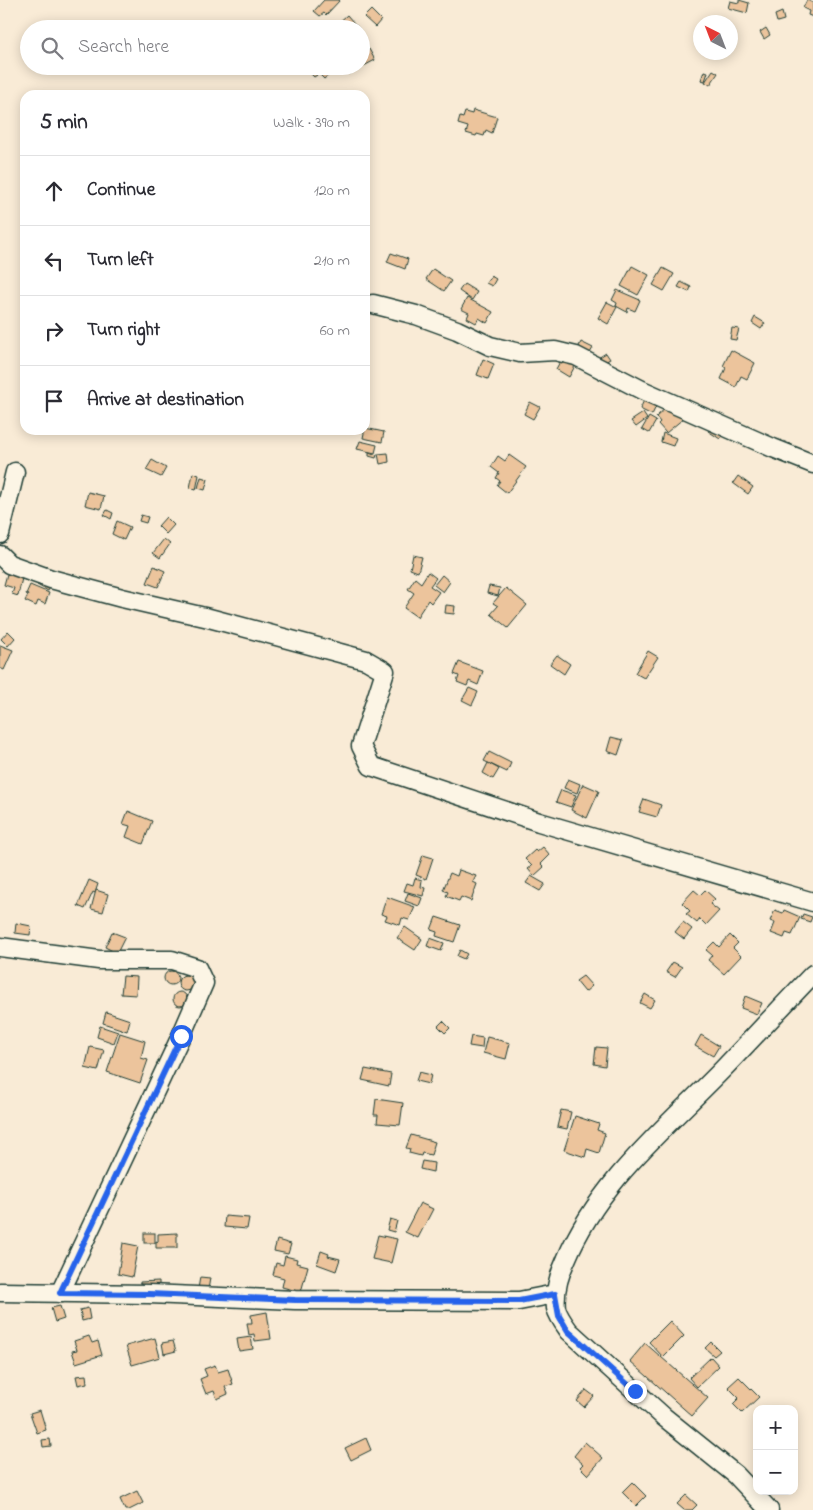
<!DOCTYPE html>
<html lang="en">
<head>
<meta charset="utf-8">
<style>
	body { margin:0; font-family:"Indie Flower",sans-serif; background:#f2f2f3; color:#2b2b33 }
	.controls { position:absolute; right:15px; bottom:15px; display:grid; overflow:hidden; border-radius:10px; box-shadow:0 2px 12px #0003 }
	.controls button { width:45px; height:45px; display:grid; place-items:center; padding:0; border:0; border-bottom:1px solid #e1e1e2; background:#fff; color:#2b2b33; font:25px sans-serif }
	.compass { position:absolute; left:693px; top:15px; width:45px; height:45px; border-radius:50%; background:#fff; box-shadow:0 2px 12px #0003; rotate:318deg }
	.stop { position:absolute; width:15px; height:15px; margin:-11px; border:4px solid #2563eb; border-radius:50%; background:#fff }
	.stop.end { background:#2563eb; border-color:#fff; box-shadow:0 1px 5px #0008 }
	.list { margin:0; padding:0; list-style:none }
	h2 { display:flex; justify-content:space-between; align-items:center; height:65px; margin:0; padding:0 20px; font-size:21px }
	h2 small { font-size:16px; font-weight:400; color:#7c7c81 }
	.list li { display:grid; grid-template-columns:32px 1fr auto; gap:15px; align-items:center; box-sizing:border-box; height:70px; padding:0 20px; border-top:1px solid #e1e1e2 }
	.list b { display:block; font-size:19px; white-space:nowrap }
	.list em { font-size:16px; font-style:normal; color:#7c7c81 }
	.icon { flex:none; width:28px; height:28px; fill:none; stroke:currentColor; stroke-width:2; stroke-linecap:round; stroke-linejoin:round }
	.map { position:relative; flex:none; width:813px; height:1510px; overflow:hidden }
	.search { position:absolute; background:#fff; box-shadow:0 2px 12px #0003; left:20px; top:20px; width:350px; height:55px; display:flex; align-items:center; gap:12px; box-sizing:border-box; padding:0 18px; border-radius:28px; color:#7c7c81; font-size:19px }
	.panel { position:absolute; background:#fff; box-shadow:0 2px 12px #0003; left:20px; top:90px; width:350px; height:345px; border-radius:15px }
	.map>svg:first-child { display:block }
</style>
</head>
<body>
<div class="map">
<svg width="813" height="1510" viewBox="0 0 813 1510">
	<rect width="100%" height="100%" fill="#f9ebd6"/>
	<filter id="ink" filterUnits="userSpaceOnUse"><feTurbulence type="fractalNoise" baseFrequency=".02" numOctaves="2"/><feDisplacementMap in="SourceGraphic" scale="10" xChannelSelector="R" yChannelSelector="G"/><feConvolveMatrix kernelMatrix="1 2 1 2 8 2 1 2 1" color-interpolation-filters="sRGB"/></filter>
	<g filter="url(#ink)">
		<g fill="#ecc49c" stroke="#1f3d34">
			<polygon points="324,0 340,0 326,15 324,13 320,16 314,11"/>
			<polygon points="739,0 749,3 747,13 728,8 730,1 739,3"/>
			<polygon points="807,0 813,3 813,17 808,15 809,11 803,8"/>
			<polygon points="371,10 381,20 375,27 364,17"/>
			<polygon points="782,12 784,20 777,22 775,15"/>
			<polygon points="347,15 359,29 340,29 336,25"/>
			<polygon points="766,28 770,35 764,39 760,32"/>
			<polygon points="369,49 375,60 349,74 345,66 361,66 361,53"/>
			<polygon points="313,66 324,66 331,73 324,79 312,67"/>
			<polygon points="313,70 317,75 314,77 310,73"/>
			<polygon points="713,70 718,73 710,85 705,82"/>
			<polygon points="704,71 708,72 705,81 701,80"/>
			<polygon points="473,110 497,117 492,133 486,130 484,136 477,134 476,136 466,133 468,127 458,124 460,117 463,118 465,112 472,114"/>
			<polygon points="391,253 408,259 405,269 387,262"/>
			<polygon points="632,266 649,275 638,295 621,286"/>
			<polygon points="663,268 674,274 664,291 653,285"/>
			<polygon points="433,269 451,281 444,291 426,279"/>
			<polygon points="491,276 496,279 492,286 486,283"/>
			<polygon points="681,282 691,287 689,292 678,287"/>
			<polygon points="464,284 477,292 472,300 459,291"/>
			<polygon points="617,290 640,300 635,311 628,308 627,312 616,306 617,303 612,300"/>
			<polygon points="467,298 493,312 487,323 479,318 476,323 467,318 469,313 461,309"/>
			<polygon points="607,302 617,307 608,324 598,318"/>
			<polygon points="755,317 765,323 761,329 752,323"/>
			<polygon points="732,328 739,329 736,340 730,339"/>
			<polygon points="581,342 593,348 587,358 576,352"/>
			<polygon points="731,350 755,363 747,379 741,376 736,387 721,379 726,368 723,366"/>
			<polygon points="606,353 610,359 601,364 598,358"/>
			<polygon points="562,358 575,366 569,377 556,369"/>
			<polygon points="483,359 494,364 488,379 477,375"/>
			<polygon points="646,396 658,402 652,415 640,409"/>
			<polygon points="530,402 540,407 533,419 524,414"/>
			<polygon points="671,403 684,418 666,433 658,424 660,422 656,417"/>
			<polygon points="643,413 647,419 636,427 631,421"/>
			<polygon points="649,417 656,421 649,433 642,429"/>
			<polygon points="712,425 724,433 720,439 708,431"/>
			<polygon points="365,428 384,432 382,442 363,438"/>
			<polygon points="663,433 676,438 673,446 661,442"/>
			<polygon points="360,441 377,445 375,453 357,449"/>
			<polygon points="369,452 377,455 376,458 369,456"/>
			<polygon points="388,453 389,462 380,464 378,454"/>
			<polygon points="509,455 526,467 507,493 497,485 500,481 496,478 499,473 491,467 498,456 505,461"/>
			<polygon points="152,460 166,468 161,477 146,470"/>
			<polygon points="193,473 199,475 196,490 190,488"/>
			<polygon points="738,476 753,487 748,494 733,483"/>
			<polygon points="201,477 208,479 205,490 198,488"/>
			<polygon points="88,492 104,496 101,509 85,505"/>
			<polygon points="107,510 113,513 111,519 104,515"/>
			<polygon points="141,515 148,517 146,523 139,521"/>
			<polygon points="166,517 174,525 166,534 158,526"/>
			<polygon points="117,521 130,527 124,540 112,534"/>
			<polygon points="164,539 170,544 160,558 153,553"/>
			<polygon points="413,555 422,557 418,572 410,569"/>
			<polygon points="154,566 165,571 158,587 147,583"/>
			<polygon points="428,572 436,578 430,586 439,592 431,603 428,600 417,617 404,608 414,593 408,589 415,578 421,583"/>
			<polygon points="7,574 22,578 18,596 12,594 14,588 4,585"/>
			<polygon points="442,575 450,582 443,592 434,585"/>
			<polygon points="41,578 52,584 48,591 37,585"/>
			<polygon points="30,585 49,593 45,604 38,601 36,606 25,601 28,595 26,594"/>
			<polygon points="489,586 500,588 498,596 487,593"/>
			<polygon points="506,588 527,605 508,628 491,614 498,606 493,603"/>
			<polygon points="446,605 455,606 454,614 445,613"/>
			<polygon points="8,631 15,638 8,646 1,639"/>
			<polygon points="0,645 13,650 4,670 0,668"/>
			<polygon points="648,651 658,657 644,678 635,673"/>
			<polygon points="557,655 570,664 564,674 550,664"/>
			<polygon points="459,662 483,671 478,685 469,681 467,686 457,682 459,676 454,674"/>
			<polygon points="469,688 478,692 472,705 462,700"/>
			<polygon points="611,737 623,740 618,755 607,751"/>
			<polygon points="489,752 511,763 507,772 484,761"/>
			<polygon points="488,763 499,769 493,779 483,773"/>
			<polygon points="568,779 580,784 577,793 564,788"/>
			<polygon points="583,784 599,791 587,818 571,810"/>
			<polygon points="561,790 576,795 571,807 556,802"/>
			<polygon points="644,799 661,805 657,817 639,812"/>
			<polygon points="128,811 152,821 143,844 126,837 130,826 123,824"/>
			<polygon points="543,847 550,855 541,864 544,867 534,876 528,869 532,866 525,859 535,850 537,852"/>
			<polygon points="423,855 433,858 426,879 416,875"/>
			<polygon points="459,870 476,876 473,882 477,884 471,901 461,897 459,901 446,896 448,892 443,890 450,873 457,876"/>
			<polygon points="531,876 545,884 540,891 526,883"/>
			<polygon points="415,878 422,880 421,887 425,888 423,896 404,891 407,883 413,885"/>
			<polygon points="89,880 98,884 95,893 93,892 85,909 78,906"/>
			<polygon points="96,890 108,894 103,912 91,909"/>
			<polygon points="694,890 700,895 705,890 715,899 710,904 719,911 706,925 700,919 697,923 686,914 690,911 682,903"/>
			<polygon points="408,893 422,898 419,906 405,901"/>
			<polygon points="387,897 415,907 409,920 402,918 400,925 385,920 387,916 381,914"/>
			<polygon points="775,910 783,913 784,910 800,917 792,935 786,933 784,938 771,933 775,923 770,921"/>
			<polygon points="803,914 812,917 810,922 801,919"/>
			<polygon points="436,917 460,925 454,942 436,936 437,932 431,930"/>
			<polygon points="683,922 692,929 684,939 675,932"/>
			<polygon points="16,923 31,926 30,935 15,933"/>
			<polygon points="405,927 422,939 415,950 397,938"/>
			<polygon points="112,932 125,937 117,953 105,947"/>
			<polygon points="730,935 738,943 733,948 741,956 724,974 708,960 712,955 706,950 714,942 719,947"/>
			<polygon points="430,938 444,943 441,951 427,946"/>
			<polygon points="460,950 467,954 464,959 457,956"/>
			<polygon points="673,962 682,967 675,977 666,972"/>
			<circle cx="171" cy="978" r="7"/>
			<circle cx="186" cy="983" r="8"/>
			<polygon points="123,976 137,977 136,995 121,994"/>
			<polygon points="583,976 592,986 585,992 576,981"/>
			<circle cx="180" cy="999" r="7"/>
			<polygon points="645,994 655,1000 650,1008 640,1003"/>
			<polygon points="745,996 762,1003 757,1014 741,1008"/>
			<polygon points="106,1012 130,1020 127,1031 103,1023"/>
			<polygon points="443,1021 450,1028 445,1033 438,1026"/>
			<polygon points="100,1026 118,1032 114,1043 97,1037"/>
			<polygon points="120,1033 145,1041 141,1058 148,1060 140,1083 107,1072"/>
			<polygon points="701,1035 719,1046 713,1056 695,1046"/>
			<polygon points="471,1036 483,1038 482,1048 469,1046"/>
			<polygon points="487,1037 510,1043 506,1059 483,1053"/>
			<polygon points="90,1047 104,1050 98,1071 85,1068"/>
			<polygon points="596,1047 607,1048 605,1066 594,1064"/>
			<polygon points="365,1069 391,1074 389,1086 362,1080"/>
			<polygon points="419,1072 431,1075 429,1084 416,1081"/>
			<polygon points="376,1099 403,1103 400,1125 377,1123 378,1115 374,1115"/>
			<polygon points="561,1110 571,1112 567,1129 557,1127"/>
			<polygon points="575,1116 599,1124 597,1130 605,1133 599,1153 587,1149 585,1157 564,1150"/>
			<polygon points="411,1135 435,1142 431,1155 422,1153 421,1156 409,1153 410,1149 406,1148"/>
			<polygon points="422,1161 434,1163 433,1172 420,1169"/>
			<polygon points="420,1203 433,1209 418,1238 405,1232"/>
			<polygon points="225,1216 249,1218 247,1229 224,1227"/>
			<polygon points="390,1219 397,1221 394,1232 387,1230"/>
			<rect x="144" y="1233" width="11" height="10"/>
			<polygon points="177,1233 177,1248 156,1248 156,1241 158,1242 158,1234"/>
			<polygon points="378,1235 397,1239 391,1263 372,1259"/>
			<polygon points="277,1240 291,1244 288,1254 274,1251"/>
			<polygon points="123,1243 138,1246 132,1277 118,1274"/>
			<polygon points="321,1251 329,1254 328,1256 340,1259 336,1271 317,1264"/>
			<polygon points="285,1256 297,1259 296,1263 308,1266 301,1292 282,1287 284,1278 273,1275 276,1263 283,1265"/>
			<polygon points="200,1277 210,1278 208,1290 198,1289"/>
			<polygon points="159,1281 159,1289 141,1290 140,1282"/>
			<polygon points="60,1306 64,1319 55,1322 51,1308"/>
			<polygon points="88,1308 90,1319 82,1321 80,1310"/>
			<polygon points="267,1312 271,1339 255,1341 254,1334 249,1335 247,1323 252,1323 251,1315"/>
			<polygon points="670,1321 684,1336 663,1357 649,1342"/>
			<polygon points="89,1336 92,1343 98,1341 102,1355 76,1363 72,1351 77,1350 74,1341"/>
			<polygon points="251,1337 253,1349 239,1351 237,1339"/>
			<polygon points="155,1338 160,1357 132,1365 126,1346"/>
			<polygon points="173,1341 176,1351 164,1354 162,1343"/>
			<polygon points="711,1342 720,1351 714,1356 705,1348"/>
			<polygon points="645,1343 708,1398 692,1416 630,1361"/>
			<polygon points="711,1357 719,1366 697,1387 689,1378"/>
			<polygon points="215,1365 218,1372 228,1369 233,1384 225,1387 228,1394 217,1399 214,1391 206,1394 200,1379 207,1376 204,1369"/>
			<polygon points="86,1375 87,1383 78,1385 76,1376"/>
			<polygon points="739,1377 759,1397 742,1413 733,1404 739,1398 728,1387"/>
			<polygon points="586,1390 594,1396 584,1407 577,1401"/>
			<polygon points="40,1410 46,1430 37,1433 30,1413"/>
			<polygon points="366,1438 371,1450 351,1460 345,1448"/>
			<polygon points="50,1439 51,1446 43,1447 42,1440"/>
			<polygon points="585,1442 603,1458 588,1475 580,1467 583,1464 574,1456"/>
			<polygon points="632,1482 646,1496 636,1506 622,1492"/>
			<polygon points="137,1491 143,1503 129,1510 125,1510 120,1499"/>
			<polygon points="686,1495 697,1505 692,1510 684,1510 677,1504"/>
		</g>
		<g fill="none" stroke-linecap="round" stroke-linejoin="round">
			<g stroke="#1f3d34" stroke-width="21">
				<g id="street">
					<polyline points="373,304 416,315 457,330 490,346 520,353 555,351 576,356 642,390 773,448 813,464"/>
					<polyline points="0,534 15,472"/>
					<polyline points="0,555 9,564 51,579 122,598 209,618 366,660 385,671 361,746 371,766 539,822 813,902"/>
					<polyline points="0,947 99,960 172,960 197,968 204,983 181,1036 60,1293"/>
					<polyline points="0,1292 149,1294 295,1300 519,1301 555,1294"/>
					<path d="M769 1510 736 1475 664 1417 569 1331C564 1324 558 1316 556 1308 554 1291 559 1275 566 1260 599 1181 666 1128 724 1068 754 1037 783 1005 813 974"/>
				</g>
			</g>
			<use href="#street" stroke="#fcf5e5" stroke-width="18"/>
		</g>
	</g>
	<g fill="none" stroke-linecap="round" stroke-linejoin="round" filter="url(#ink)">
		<polyline stroke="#2563eb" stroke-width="6" points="181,1036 60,1293 149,1294 295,1300 519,1301 555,1294 559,1316 568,1331 635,1391"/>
	</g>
</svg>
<div class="controls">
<button>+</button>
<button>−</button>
</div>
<svg class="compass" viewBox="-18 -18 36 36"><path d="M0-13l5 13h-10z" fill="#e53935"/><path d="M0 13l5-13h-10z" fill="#7c7c81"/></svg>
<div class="stop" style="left:181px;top:1036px"></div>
<div class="stop end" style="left:635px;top:1391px"></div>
<div class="search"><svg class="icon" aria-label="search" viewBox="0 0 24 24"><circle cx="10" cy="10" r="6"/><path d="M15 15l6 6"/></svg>Search here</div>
<section class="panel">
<h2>5 min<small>Walk · 390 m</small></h2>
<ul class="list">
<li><svg class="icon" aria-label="ahead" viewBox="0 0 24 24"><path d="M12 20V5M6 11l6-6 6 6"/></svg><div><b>Continue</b></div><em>120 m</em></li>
<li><svg class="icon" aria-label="left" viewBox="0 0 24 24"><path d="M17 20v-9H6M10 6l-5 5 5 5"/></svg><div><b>Turn left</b></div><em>210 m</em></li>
<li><svg class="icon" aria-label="right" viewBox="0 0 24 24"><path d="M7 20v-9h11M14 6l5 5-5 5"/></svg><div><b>Turn right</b></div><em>60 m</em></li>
<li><svg class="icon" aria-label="arrive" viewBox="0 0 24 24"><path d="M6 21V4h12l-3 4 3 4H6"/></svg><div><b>Arrive at destination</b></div></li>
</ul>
</section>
</div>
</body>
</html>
